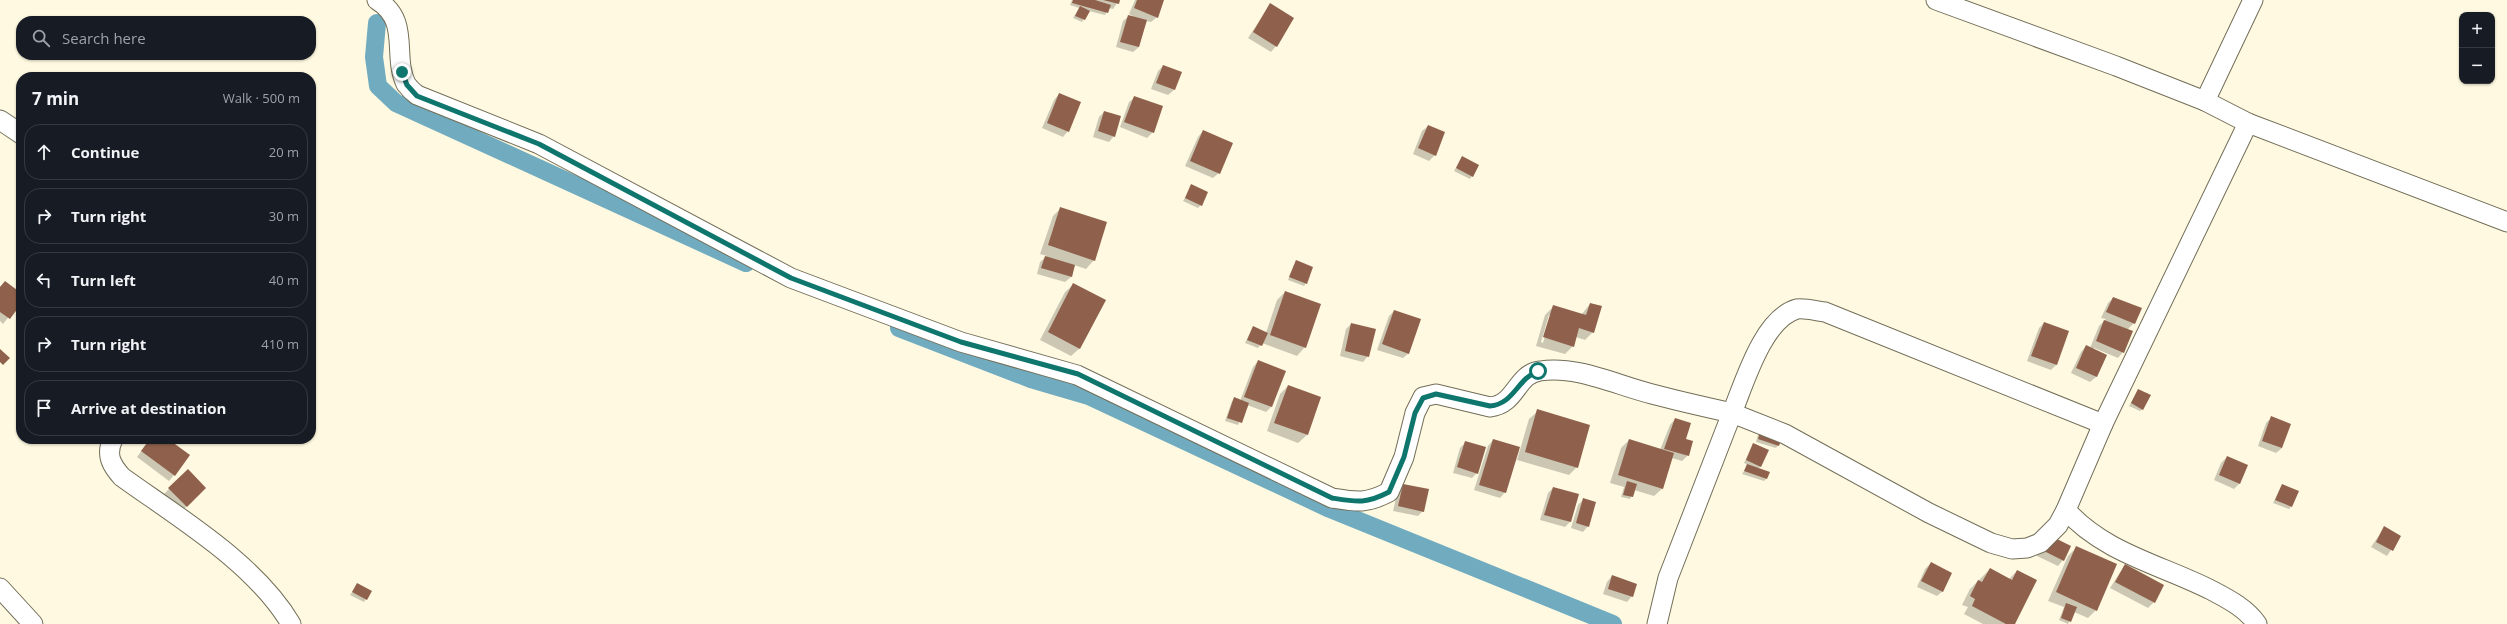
<!DOCTYPE html>
<html lang="en">
<head>
<meta charset="utf-8">
<style>
	body { margin:0; font-family:"Open Sans",sans-serif; background:#20242c; color:#f1f3f6 }
	.controls { position:absolute; right:12px; top:12px; display:grid; overflow:hidden; border-radius:8px; box-shadow:0 1px 3px #0004 }
	.controls button { width:36px; height:36px; display:grid; place-items:center; padding:0; border:0; border-bottom:1px solid #363941; background:#171b24; color:#f1f3f6; font:20px sans-serif }
	.stop { position:absolute; width:12px; height:12px; margin:-9px; border:3px solid #0f766e; border-radius:50%; background:#fff }
	.stop.end { background:#0f766e; border-color:#fff; box-shadow:0 1px 4px #0008 }
	.list { margin:0; padding:0; list-style:none }
	h2 { display:flex; justify-content:space-between; align-items:center; height:52px; margin:0; padding:0 16px; font-size:17px }
	h2 small { font-size:13px; font-weight:400; color:#9ea1a6 }
	.list li { display:grid; grid-template-columns:26px 1fr auto; gap:12px; align-items:center; box-sizing:border-box; height:56px; margin:0 8px 8px; padding:0 8px; border:1px solid #363941; border-radius:16px }
	.list b { display:block; font-size:15px; white-space:nowrap }
	.list em { font-size:13px; font-style:normal; color:#9ea1a6 }
	.icon { flex:none; width:22px; height:22px; fill:none; stroke:currentColor; stroke-width:2; stroke-linecap:round; stroke-linejoin:round }
	.map { position:relative; flex:none; width:2507px; height:624px; overflow:hidden }
	.search { position:absolute; background:#171b24; box-shadow:0 1px 3px #0004; left:16px; top:16px; width:300px; height:44px; display:flex; align-items:center; gap:10px; box-sizing:border-box; padding:0 14px; border-radius:16px; color:#9ea1a6; font-size:15px }
	.panel { position:absolute; background:#171b24; box-shadow:0 1px 3px #0004; left:16px; top:72px; width:300px; height:372px; border-radius:16px }
	.map>svg:first-child { display:block }
</style>
</head>
<body>
<div class="map">
<svg width="2507" height="624" viewBox="0 0 2507 624">
	<rect width="100%" height="100%" fill="#fef9e0"/>
	<g fill="#0003" fill-rule="evenodd">
		<polygon points="1072,0 1119,0 1113,9 1109,8 1105,15 1089,11 1082,22 1073,18 1079,8 1070,5"/>
		<polygon points="1135,0 1163,0 1157,17 1151,22 1146,21 1139,47 1133,52 1116,47 1123,21 1129,16 1134,17 1129,14"/>
		<polygon points="1270,5 1276,46 1271,52 1248,38"/>
		<polygon points="1163,66 1180,73 1174,90 1168,95 1151,89 1158,71"/>
		<polygon points="1059,94 1068,131 1063,137 1042,128 1054,100"/>
		<polygon points="1135,97 1153,132 1147,138 1120,127 1129,102"/>
		<polygon points="1104,112 1114,136 1109,142 1093,137 1099,117"/>
		<polygon points="1428,126 1435,155 1429,161 1413,154 1422,131"/>
		<polygon points="1203,131 1219,173 1213,178 1185,166 1198,137"/>
		<polygon points="1462,157 1472,176 1470,179 1454,171"/>
		<polygon points="1192,186 1201,205 1198,208 1183,201"/>
		<polygon points="1061,208 1094,260 1086,269 1074,265 1071,277 1065,282 1037,274 1040,262 1047,256 1040,254 1053,216"/>
		<polygon points="1296,261 1306,283 1304,286 1288,280"/>
		<polygon points="5,282 21,295 21,302 3,324 0,321 0,287"/>
		<polygon points="1074,284 1080,348 1071,356 1040,340 1065,292"/>
		<polygon points="1285,292 1305,347 1297,356 1262,343 1258,348 1245,343 1253,327 1266,333 1277,300"/>
		<polygon points="2113,298 2134,323 2127,330 2123,352 2118,358 2094,348 2093,349 2106,355 2096,377 2090,382 2071,373 2081,352 2086,346 2090,348 2099,326 2106,319 2101,318 2108,303"/>
		<path d="M1590 304 1593 332 1585 340 1576 337 1573 346 1565 354 1536 346 1545 315 1553 307 1581 315ZM1549 315H1551L1543 343 1541 342Z"/>
		<polygon points="1394,311 1409,353 1403,358 1377,350 1389,316"/>
		<polygon points="2044,323 2068,332 2056,365 2051,370 2027,361 2039,328"/>
		<polygon points="1351,324 1368,356 1363,362 1340,356 1346,329"/>
		<polygon points="1258,361 1271,407 1266,412 1247,405 1238,425 1225,421 1232,401 1235,399 1240,401 1253,367"/>
		<polygon points="1288,386 1320,398 1307,435 1298,443 1267,431 1280,394"/>
		<polygon points="2138,390 2143,409 2140,411 2129,406"/>
		<polygon points="1538,411 1577,467 1569,475 1517,460 1529,419"/>
		<polygon points="2272,417 2282,448 2276,453 2258,446 2266,423"/>
		<polygon points="1675,419 1685,439 1688,455 1682,461 1672,458 1663,488 1654,496 1634,490 1630,499 1621,497 1624,487 1610,483 1621,448 1629,440 1660,450 1670,425"/>
		<polygon points="1759,431 1778,445 1776,448 1756,442"/>
		<polygon points="150,439 166,439 174,475 169,481 137,457"/>
		<polygon points="1493,440 1505,492 1500,498 1474,490 1488,446"/>
		<polygon points="1466,442 1477,473 1472,478 1453,473 1460,448"/>
		<polygon points="1753,444 1760,467 1758,469 1766,479 1764,481 1742,474 1748,465 1744,463"/>
		<polygon points="2227,457 2240,483 2234,489 2214,480 2221,463"/>
		<polygon points="188,470 205,488 181,512 164,494"/>
		<polygon points="1403,485 1423,511 1418,516 1393,511 1398,490"/>
		<polygon points="2282,485 2291,507 2289,509 2273,503"/>
		<polygon points="1553,488 1570,522 1565,527 1540,520 1548,493"/>
		<polygon points="1583,500 1588,526 1583,532 1571,528 1578,505"/>
		<polygon points="2384,528 2400,536 2387,556 2371,547"/>
		<polygon points="2044,542 2063,560 2058,566 2037,556"/>
		<polygon points="2076,548 2096,610 2088,618 2074,612 2068,624 2059,620 2064,607 2048,601 2068,556"/>
		<polygon points="1931,563 1943,591 1937,596 1917,587 1925,569"/>
		<polygon points="2125,565 2154,602 2148,608 2110,588"/>
		<polygon points="1990,569 2009,579 2017,571 2014,624 1983,624 1964,614 1968,607 1962,605 1970,589"/>
		<polygon points="1612,576 1632,596 1627,602 1603,594 1607,582"/>
		<polygon points="358,584 371,591 364,602 350,595"/>
	</g>
	<g fill="none" stroke-linecap="round" stroke-linejoin="round">
		<g stroke="#70abc0" stroke-width="18">
			<polyline points="377,23 374,57 378,86 396,103 746,263"/>
			<polyline points="899,328 1031,379 1089,396 1330,509 1613,624"/>
		</g>
	</g>
	<g fill="#8f614c">
		<polygon points="1073,0 1095,0 1111,5 1108,13 1072,3"/>
		<polygon points="1103,0 1120,0 1119,4"/>
		<polygon points="1137,0 1164,0 1158,18 1134,8"/>
		<polygon points="1270,3 1294,18 1277,47 1253,32"/>
		<polygon points="1080,6 1090,11 1085,20 1075,16"/>
		<polygon points="1128,15 1147,20 1139,47 1120,42"/>
		<polygon points="1163,65 1182,72 1175,90 1156,83"/>
		<polygon points="1059,93 1081,102 1069,132 1047,123"/>
		<polygon points="1134,96 1163,106 1154,133 1124,122"/>
		<polygon points="1104,111 1121,116 1115,137 1098,131"/>
		<polygon points="1428,125 1445,132 1436,156 1418,148"/>
		<polygon points="1203,130 1233,143 1220,174 1190,161"/>
		<polygon points="1462,156 1479,165 1473,177 1456,168"/>
		<polygon points="1191,184 1208,192 1202,206 1185,198"/>
		<polygon points="1060,207 1107,222 1095,261 1048,245"/>
		<polygon points="1045,256 1075,265 1072,277 1041,268"/>
		<polygon points="1296,260 1313,267 1307,284 1289,277"/>
		<polygon points="5,281 21,293 21,304 10,319 0,312 0,287"/>
		<polygon points="1073,283 1106,300 1080,349 1048,332"/>
		<polygon points="1285,291 1321,304 1306,348 1270,335"/>
		<polygon points="2113,297 2142,308 2135,324 2106,312"/>
		<polygon points="1590,303 1602,306 1594,333 1579,328 1574,347 1543,337 1553,305 1586,315"/>
		<polygon points="1394,310 1421,319 1409,354 1382,344"/>
		<polygon points="2104,320 2133,331 2124,353 2096,341"/>
		<polygon points="2044,322 2069,331 2057,365 2031,356"/>
		<polygon points="1351,323 1376,329 1369,357 1345,351"/>
		<polygon points="1253,326 1268,333 1262,346 1247,340"/>
		<polygon points="2086,345 2107,355 2097,377 2076,368"/>
		<polygon points="0,349 10,358 3,365 0,362"/>
		<polygon points="1258,360 1286,371 1272,407 1244,397"/>
		<polygon points="1288,385 1321,397 1308,435 1274,423"/>
		<polygon points="2138,389 2151,395 2143,410 2131,403"/>
		<polygon points="1234,397 1249,403 1242,423 1227,418"/>
		<polygon points="1537,409 1590,425 1578,468 1525,452"/>
		<polygon points="2271,416 2291,424 2282,448 2262,441"/>
		<polygon points="1675,418 1691,423 1686,439 1693,441 1689,456 1664,449"/>
		<polygon points="1761,428 1783,434 1779,446 1758,439"/>
		<polygon points="150,439 168,439 190,455 175,476 141,451"/>
		<polygon points="1493,439 1520,447 1506,493 1479,485"/>
		<polygon points="1629,439 1674,453 1663,489 1618,475"/>
		<polygon points="1465,441 1486,447 1478,474 1457,467"/>
		<polygon points="1753,443 1769,450 1761,467 1746,460"/>
		<polygon points="2227,456 2248,465 2240,484 2219,475"/>
		<polygon points="1747,464 1770,472 1767,479 1744,471"/>
		<polygon points="188,469 206,488 187,507 168,488"/>
		<polygon points="1627,481 1637,484 1633,497 1623,495"/>
		<polygon points="1403,484 1429,489 1424,512 1398,506"/>
		<polygon points="2282,484 2299,491 2292,507 2275,500"/>
		<polygon points="1553,487 1579,494 1571,522 1544,515"/>
		<polygon points="1583,498 1596,502 1589,527 1576,523"/>
		<polygon points="2384,526 2401,536 2393,551 2376,542"/>
		<polygon points="2049,535 2071,546 2064,561 2042,550"/>
		<polygon points="2076,546 2117,564 2097,611 2056,592"/>
		<polygon points="1931,562 1952,573 1943,592 1921,581"/>
		<polygon points="2125,564 2164,585 2155,603 2115,582"/>
		<polygon points="1990,568 2012,580 2017,570 2037,580 2015,624 2006,624 1972,606 1975,599 1970,596 1978,580 1982,582"/>
		<polygon points="1612,575 1637,584 1633,597 1608,589"/>
		<polygon points="357,583 372,591 367,600 352,592"/>
		<polygon points="2066,603 2077,607 2071,622 2061,618"/>
	</g>
	<g fill="none" stroke-linecap="round" stroke-linejoin="round">
		<g stroke="#726e58" stroke-width="21">
			<g id="minor">
				<path d="M377 0C411 21 392 55 406 84 409 88 413 92 417 95L539 144 791 278 961 342 1077 375 1332 498C1357 502 1366 504 1389 492L1404 457 1415 413 1423 397 1436 394 1490 407C1517 404 1516 374 1540 371 1576 365 1616 385 1652 394 1678 401 1705 407 1732 413 1744 384 1763 318 1797 309 1805 308 1817 311 1825 312L2103 424"/>
				<polyline points="1936,0 2116,66 2205,101 2248,123 2507,222"/>
				<polyline points="2205,101 2253,0"/>
				<polyline points="0,120 21,134"/>
				<path d="M113 439C105 455 112 466 122 477 179 518 255 563 291 624"/>
				<path d="M2066 510C2104 553 2162 565 2211 590 2228 599 2246 608 2257 624"/>
				<polyline points="0,588 33,624"/>
				<polyline points="1657,624 1668,578 1732,413 1785,434 1929,513 1991,543 2012,549 2027,548 2040,543 2058,525 2066,510 2103,424 2248,123"/>
			</g>
		</g>
		<use href="#minor" stroke="#fff" stroke-width="19"/>
	</g>
	<g fill="none" stroke-linecap="round" stroke-linejoin="round">
		<path stroke="#0f766e" stroke-width="5" d="M402 72 407 85 417 96 539 144 791 278 961 342 1078 374 1332 498C1357 502 1366 504 1389 492L1404 457 1415 413 1423 398 1436 394 1490 406C1514 404 1517 379 1538 371"/>
	</g>
</svg>
<div class="controls">
<button>+</button>
<button>−</button>
</div>
<div class="stop" style="left:1538px;top:371px"></div>
<div class="stop end" style="left:402px;top:72px"></div>
<div class="search"><svg class="icon" aria-label="search" viewBox="0 0 24 24"><circle cx="10" cy="10" r="6"/><path d="M15 15l6 6"/></svg>Search here</div>
<section class="panel">
<h2>7 min<small>Walk · 500 m</small></h2>
<ul class="list">
<li><svg class="icon" aria-label="ahead" viewBox="0 0 24 24"><path d="M12 20V5M6 11l6-6 6 6"/></svg><div><b>Continue</b></div><em>20 m</em></li>
<li><svg class="icon" aria-label="right" viewBox="0 0 24 24"><path d="M7 20v-9h11M14 6l5 5-5 5"/></svg><div><b>Turn right</b></div><em>30 m</em></li>
<li><svg class="icon" aria-label="left" viewBox="0 0 24 24"><path d="M17 20v-9H6M10 6l-5 5 5 5"/></svg><div><b>Turn left</b></div><em>40 m</em></li>
<li><svg class="icon" aria-label="right" viewBox="0 0 24 24"><path d="M7 20v-9h11M14 6l5 5-5 5"/></svg><div><b>Turn right</b></div><em>410 m</em></li>
<li><svg class="icon" aria-label="arrive" viewBox="0 0 24 24"><path d="M6 21V4h12l-3 4 3 4H6"/></svg><div><b>Arrive at destination</b></div></li>
</ul>
</section>
</div>
</body>
</html>
